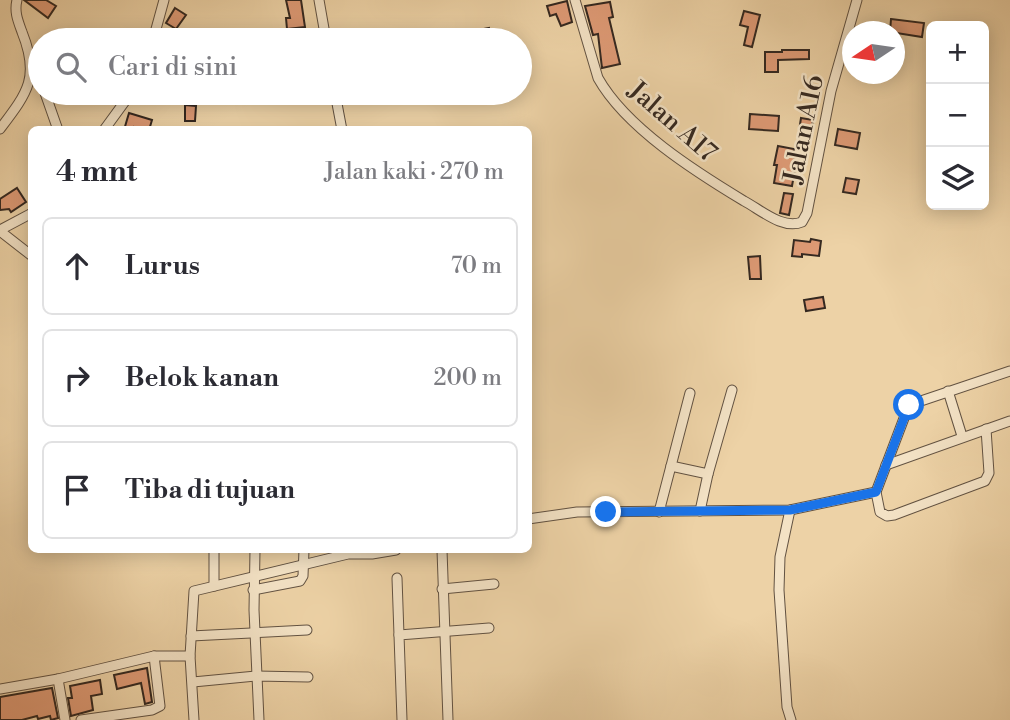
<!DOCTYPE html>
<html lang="id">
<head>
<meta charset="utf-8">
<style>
	body { margin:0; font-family:"Libre Bodoni",serif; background:#f7f7f7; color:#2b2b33 }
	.controls { position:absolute; right:21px; top:21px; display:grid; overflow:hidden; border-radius:10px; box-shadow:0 4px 18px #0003 }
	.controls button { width:63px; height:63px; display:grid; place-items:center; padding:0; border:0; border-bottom:2px solid #e1e1e2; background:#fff; color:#2b2b33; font:35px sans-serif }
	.compass { position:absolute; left:842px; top:21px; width:63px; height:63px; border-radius:50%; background:#fff; box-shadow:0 4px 18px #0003; rotate:257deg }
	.stop { position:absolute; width:21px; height:21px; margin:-16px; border:5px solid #1a73e8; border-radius:50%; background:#fff }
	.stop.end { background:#1a73e8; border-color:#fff; box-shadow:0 2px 7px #0008 }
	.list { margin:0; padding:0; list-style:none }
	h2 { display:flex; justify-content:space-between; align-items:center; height:91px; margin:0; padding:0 28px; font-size:30px }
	h2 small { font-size:23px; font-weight:400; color:#7c7c81 }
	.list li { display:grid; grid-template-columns:46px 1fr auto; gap:21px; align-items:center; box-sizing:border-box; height:98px; margin:0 14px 14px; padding:0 14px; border:2px solid #e1e1e2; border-radius:10px }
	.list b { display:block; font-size:26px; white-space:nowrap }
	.list em { font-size:23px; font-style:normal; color:#7c7c81 }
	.icon { flex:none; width:38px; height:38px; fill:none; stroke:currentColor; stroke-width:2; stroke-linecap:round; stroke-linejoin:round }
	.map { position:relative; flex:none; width:1010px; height:720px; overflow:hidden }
	.search { position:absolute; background:#fff; box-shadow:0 4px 18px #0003; left:28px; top:28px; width:504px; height:77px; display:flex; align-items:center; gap:18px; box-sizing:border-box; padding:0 24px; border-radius:38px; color:#7c7c81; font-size:26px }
	.panel { position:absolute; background:#fff; box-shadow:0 4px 18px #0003; left:28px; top:126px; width:504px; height:427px; border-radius:10px }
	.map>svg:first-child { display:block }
</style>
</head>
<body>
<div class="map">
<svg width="1010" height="720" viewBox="0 0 1010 720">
	<rect width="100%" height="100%" fill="#edd2a6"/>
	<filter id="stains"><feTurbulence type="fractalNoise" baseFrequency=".00286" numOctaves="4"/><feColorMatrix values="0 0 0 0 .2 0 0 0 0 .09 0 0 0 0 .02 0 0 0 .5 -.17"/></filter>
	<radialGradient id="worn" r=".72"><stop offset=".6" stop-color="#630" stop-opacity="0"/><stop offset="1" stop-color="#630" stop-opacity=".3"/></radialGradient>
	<g fill="#de9a75" stroke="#342820" stroke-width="2">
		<polygon points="24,0 46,0 56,6 48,18"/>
		<polygon points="286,0 301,0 305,27 287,29 286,18 290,18"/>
		<polygon points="567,1 572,22 561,26 556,14 550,16 547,6"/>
		<polygon points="610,2 613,17 609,18 620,64 602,68 598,34 593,35 585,6"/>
		<polygon points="175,8 186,15 176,29 166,23"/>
		<polygon points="744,11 760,15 752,47 744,45 748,27 740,25"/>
		<polygon points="891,19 924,23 922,37 890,32"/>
		<polygon points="489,28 491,40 474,40 473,31"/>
		<polygon points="782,50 809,50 809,59 778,60 778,72 765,72 765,52 782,52"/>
		<polygon points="185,105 196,106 195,121 185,121"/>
		<polygon points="129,113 152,120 149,130 134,127 134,130 124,130"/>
		<polygon points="750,114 779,116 778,131 749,129"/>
		<polygon points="801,118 813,120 811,133 799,131"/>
		<polygon points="838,129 860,133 857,149 835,145"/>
		<polygon points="778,146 794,149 792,157 803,159 800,170 795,169 792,186 774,183 777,165 774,165"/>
		<polygon points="846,178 859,180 856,194 843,192"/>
		<polygon points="17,188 26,202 11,212 9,209 0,210 0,199"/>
		<polygon points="784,193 793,194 789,215 780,213"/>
		<polygon points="811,239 821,241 819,256 802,254 802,257 792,256 794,240 810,242"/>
		<polygon points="760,256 761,279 750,279 748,257"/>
		<polygon points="823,297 825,308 806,311 804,300"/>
		<polygon points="147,668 152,702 145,704 141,683 117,689 114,675"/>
		<polygon points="100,680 102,694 91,696 93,710 71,716 68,698 72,698 70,686"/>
		<polygon points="52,688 58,718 51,720 50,716 38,719 37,716 22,720 0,720 0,697"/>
	</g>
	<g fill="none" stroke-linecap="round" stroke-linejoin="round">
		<g stroke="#625242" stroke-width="11">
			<g id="minor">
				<polyline points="319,0 326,40"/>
				<path d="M575 0 598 78C626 128 696 172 744 201 761 210 783 230 802 222L807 213 831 91 857 0"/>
				<polyline points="153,40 164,0"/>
				<polyline points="34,62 40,80"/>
				<polyline points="45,93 58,130"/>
				<polyline points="335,93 342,130"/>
				<path d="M0 129C28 92 40 77 22 32 18 21 14 12 17 0"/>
				<polyline points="104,130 131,93"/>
				<polyline points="0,230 32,213"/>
				<polyline points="0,231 32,256"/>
				<polyline points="948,391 962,436"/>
				<polyline points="986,429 989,473 985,481 894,515 887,516 880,512 876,492 909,405 1010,371"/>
				<polyline points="886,465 1010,421"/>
				<polyline points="671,466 708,474"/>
				<polyline points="790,510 780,557 779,590 787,707 791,720"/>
				<polyline points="700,511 708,474 732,390"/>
				<polyline points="659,512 690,393"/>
				<polyline points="528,519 577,512 790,510 876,492"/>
				<polyline points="214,550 214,586"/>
				<polyline points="255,550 254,610 259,720"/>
				<polyline points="442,550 448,720"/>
				<polyline points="397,578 399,635"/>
				<polyline points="442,589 494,584"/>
				<polyline points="253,590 300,581 303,576 304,550"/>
				<polyline points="191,636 307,630"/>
				<polyline points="58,679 65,720"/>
				<polyline points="193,682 256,676 308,677"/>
				<polyline points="0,689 58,679 154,656 190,656"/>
				<polyline points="81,720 152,710 160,706 154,656"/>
				<polyline points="194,720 190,656 194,591 348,554 372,554 396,550"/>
				<polyline points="402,720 399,635 489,628"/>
			</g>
		</g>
		<use href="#minor" stroke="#f3e2c5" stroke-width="9"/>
	</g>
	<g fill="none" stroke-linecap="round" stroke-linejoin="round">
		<polyline stroke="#1a73e8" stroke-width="9" points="606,512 790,510 876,492 909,405"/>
	</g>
	<g text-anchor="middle" stroke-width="5" stroke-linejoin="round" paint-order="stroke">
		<g font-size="26" fill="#342820" stroke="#f3e2c5">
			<text transform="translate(673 121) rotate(41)" y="9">Jalan A17</text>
			<text transform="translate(803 129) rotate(-78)" y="9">Jalan A16</text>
		</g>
	</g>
	<rect width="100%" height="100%" filter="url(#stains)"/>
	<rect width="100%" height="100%" fill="url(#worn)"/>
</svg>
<div class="controls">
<button>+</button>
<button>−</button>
<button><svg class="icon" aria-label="layers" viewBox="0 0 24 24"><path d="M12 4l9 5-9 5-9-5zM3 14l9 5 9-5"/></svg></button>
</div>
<svg class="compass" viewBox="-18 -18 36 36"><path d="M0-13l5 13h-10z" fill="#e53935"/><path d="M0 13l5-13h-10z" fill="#7c7c81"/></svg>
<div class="stop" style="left:909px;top:405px"></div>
<div class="stop end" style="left:606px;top:512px"></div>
<div class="search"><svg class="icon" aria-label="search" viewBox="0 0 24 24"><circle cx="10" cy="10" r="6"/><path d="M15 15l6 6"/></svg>Cari di sini</div>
<section class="panel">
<h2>4 mnt<small>Jalan kaki · 270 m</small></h2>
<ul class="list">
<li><svg class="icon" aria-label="ahead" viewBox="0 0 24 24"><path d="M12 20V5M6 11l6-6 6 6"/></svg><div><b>Lurus</b></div><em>70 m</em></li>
<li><svg class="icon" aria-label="right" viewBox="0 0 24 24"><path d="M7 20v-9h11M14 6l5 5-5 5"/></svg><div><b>Belok kanan</b></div><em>200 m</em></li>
<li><svg class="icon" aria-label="arrive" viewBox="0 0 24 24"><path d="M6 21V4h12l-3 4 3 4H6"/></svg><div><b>Tiba di tujuan</b></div></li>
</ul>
</section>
</div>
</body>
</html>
